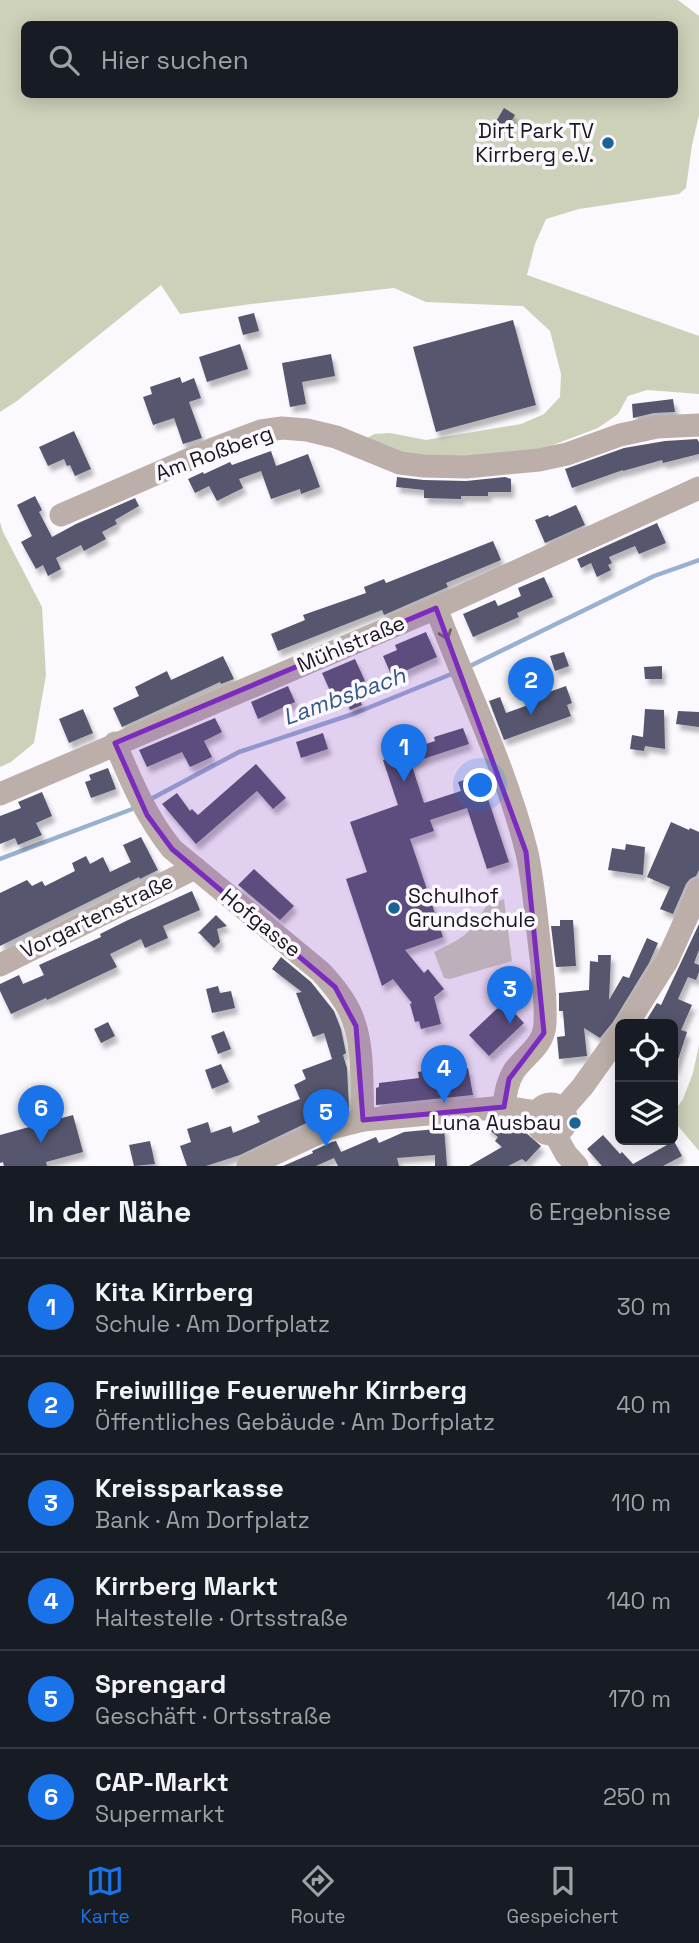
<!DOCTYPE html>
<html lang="de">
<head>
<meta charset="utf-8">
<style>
	body { margin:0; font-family:"Space Grotesk",sans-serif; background:#20242c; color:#f1f3f6 }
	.controls { position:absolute; right:21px; bottom:21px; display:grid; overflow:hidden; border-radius:10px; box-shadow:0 4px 18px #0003 }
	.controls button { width:63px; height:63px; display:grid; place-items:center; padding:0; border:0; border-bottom:2px solid #363941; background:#171b24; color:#f1f3f6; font:35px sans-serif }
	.you { position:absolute; left:481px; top:786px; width:24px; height:24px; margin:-18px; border:5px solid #fff; border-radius:50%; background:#1a73e8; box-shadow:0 0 0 10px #1a73e833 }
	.badge { display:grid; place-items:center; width:46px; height:46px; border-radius:50%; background:#1a73e8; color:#fff; font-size:23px; font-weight:700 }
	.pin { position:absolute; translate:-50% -58px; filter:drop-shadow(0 2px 4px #0008) }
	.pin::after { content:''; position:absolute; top:37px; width:24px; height:21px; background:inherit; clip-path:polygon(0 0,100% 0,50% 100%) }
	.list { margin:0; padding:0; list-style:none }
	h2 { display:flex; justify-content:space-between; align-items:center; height:91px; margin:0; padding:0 28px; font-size:30px }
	h2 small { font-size:23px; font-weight:400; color:#9ea1a6 }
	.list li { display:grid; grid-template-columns:46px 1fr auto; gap:21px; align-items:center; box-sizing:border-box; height:98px; padding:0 28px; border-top:2px solid #363941 }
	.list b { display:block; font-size:26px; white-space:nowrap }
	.list p { margin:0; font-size:23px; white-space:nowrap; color:#9ea1a6 }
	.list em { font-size:23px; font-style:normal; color:#9ea1a6 }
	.icon { flex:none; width:38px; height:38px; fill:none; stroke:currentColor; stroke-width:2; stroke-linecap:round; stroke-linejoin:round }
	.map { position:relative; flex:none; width:699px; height:1166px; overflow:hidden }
	.search { position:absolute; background:#171b24; box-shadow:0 4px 18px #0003; left:21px; right:21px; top:21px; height:77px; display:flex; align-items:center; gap:18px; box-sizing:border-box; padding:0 24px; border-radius:10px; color:#9ea1a6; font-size:26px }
	.sheet { height:679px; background:#171b24 }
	nav { display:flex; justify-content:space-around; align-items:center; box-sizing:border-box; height:98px; border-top:2px solid #363941; background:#171b24; font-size:19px; color:#9ea1a6 }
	nav a { display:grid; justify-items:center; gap:4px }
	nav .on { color:#1a73e8 }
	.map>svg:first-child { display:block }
</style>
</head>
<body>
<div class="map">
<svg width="699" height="1166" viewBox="0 0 699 1166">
	<defs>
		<filter id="shadow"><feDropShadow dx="3.5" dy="6" stdDeviation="2" flood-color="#0004"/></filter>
	</defs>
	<rect width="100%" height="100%" fill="#fcf9fe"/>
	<g fill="#ced1b9" fill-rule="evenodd">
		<path d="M0 0H678L699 16V115L692 145 686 188 679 194 579 209 546 219 535 244 527 275 699 336V394L647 390 628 396 618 414 598 428 529 454 424 457 374 445 367 438 374 434 390 433 426 440 521 424 544 414 560 397 561 374 550 331 523 306 426 302 394 288 251 304 180 314 161 285 17 401 0 412ZM24 24H674V94H24Z"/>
		<polygon points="0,522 3,532 42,607 46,675 34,743 11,762 0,767"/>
		<path d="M504 899 512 961 450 979 444 978 434 952C464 937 469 936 486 906Z"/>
		<polygon points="699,1045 699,1151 673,1120 673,1113 683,1099 693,1073"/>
	</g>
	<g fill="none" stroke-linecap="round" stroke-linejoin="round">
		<g stroke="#98b1d1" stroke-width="4.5">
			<polyline points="468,667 654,576 699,560"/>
			<polyline points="149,800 239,752 353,714 454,673"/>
			<polyline points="0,859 135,808"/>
		</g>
	</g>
	<g fill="#57566e" filter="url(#shadow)">
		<polygon points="504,108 515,115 507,129 495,123"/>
		<polygon points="254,313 259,331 243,335 238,317"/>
		<polygon points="513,320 536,405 436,432 413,347"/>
		<polygon points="240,344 248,369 207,382 199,357"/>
		<polygon points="331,354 335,376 302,382 306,404 290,407 282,363"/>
		<polygon points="180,377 182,383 194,378 201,398 189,402 202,438 183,444 174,418 153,425 143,397 152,394 150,387"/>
		<polygon points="673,399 675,412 654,413 633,418 632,404"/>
		<polygon points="74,431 91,469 75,476 70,465 67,466 64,459 48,466 39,447"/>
		<polygon points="697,439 699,442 699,454 663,463 662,460 623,471 623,470 572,488 565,469 624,448 665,441"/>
		<polygon points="271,451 276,466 308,454 320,487 301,494 300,489 271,499 261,471 239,479 243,488 217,501 209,486 195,493 188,479 203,472 204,474 230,462 232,465"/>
		<polygon points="397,477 424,480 466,481 505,477 511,479 511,492 488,492 488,496 461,496 461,499 424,498 424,490 396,487"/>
		<polygon points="35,496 42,510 39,512 52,537 76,524 135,498 139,506 115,520 117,524 102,532 106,539 84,551 81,545 56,558 61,569 48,576 43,565 36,569 21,542 32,536 17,505"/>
		<polygon points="576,505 585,525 545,543 535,520 548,515 549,517"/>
		<polygon points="657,523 666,543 639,554 635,546 609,557 612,563 608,565 611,570 597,577 591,563 581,568 577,559"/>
		<polygon points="493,541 501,560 446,583 448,587 384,615 382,610 278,651 271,634 305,620 303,615 366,593 364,587 384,579 386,583"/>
		<polygon points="544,577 553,597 517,613 519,617 473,637 463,614 495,600 498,606 521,596 518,588"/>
		<polygon points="426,632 437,657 405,671 406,674 393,679 383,656 397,650 395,645"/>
		<polygon points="564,652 569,666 555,671 550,656"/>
		<polygon points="223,656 234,679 221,684 220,682 122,727 113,708 139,696 135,687 167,671 171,680"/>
		<polygon points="355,659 365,681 353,686 362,705 350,710 342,691 332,695 322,673"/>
		<polygon points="662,666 662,679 645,679 644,667"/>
		<polygon points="288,686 295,702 258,719 251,702"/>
		<polygon points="566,686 572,703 567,705 571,716 504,740 489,701 500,697 506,713 534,703 532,698"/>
		<polygon points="83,709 93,733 69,743 59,719"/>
		<polygon points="645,709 664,710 665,749 645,746 644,751 630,749 632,735 643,737"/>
		<polygon points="678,711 699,712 699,727 676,724"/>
		<polygon points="215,718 222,732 204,741 212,757 190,767 182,752 147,767 139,750"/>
		<polygon points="463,728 469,744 411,763 424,803 461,791 458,782 480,775 509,862 487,869 467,808 430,820 434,831 410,839 443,937 405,950 424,973 428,969 444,989 434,997 441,1024 421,1029 419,1021 415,1022 410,1004 412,1003 393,979 382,986 346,879 367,872 350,822 398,805 383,760 423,746 423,745 435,741 434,737"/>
		<polygon points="323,733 328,749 301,758 296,742"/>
		<polygon points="256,764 286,798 273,809 257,791 196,844 162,804 177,793 190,811 192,809 198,815"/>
		<polygon points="108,768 116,789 91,798 85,782 91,780 89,775"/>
		<polygon points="42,792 52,816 36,823 42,835 18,845 15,838 0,844 0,816 21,808 18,802"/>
		<polygon points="671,822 689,830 690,828 699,832 699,870 696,876 690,879 686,884 673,914 660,909 670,887 647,877"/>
		<polygon points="141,837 158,870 140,879 139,877 0,946 0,893 27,880 32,886 42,881 45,886 75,871 72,863 86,856 90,864 103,857 110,872 131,862 123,845"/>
		<polygon points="626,844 645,847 643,875 608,870 612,848 625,850"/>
		<polygon points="254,869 294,906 280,920 238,885"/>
		<polygon points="192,891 200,910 163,926 168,938 145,948 141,939 110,954 117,967 47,1000 46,998 11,1014 0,991 0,984 19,975 23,984 44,975 39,965 101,937 100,934 126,921"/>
		<polygon points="216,915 227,926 217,929 220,942 214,948 199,933 197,934"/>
		<polygon points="560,920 573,920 576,966 556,967 551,926 560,926"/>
		<polygon points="699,924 699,950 694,963 699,965 699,972 696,980 688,977 678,999 692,1005 681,1030 687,1032 675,1069 673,1069 673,1024 644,1024 657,1003 661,1005"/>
		<polygon points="647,938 658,943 649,963 613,1022 600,1038 584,1028 587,1056 559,1059 557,1037 565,1036 563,1011 559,1011 559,993 589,990 590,961 598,962 598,955 611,955 609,1000 623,976 629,978"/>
		<polygon points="281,957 311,982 334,1011 341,1029 346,1053 343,1055 347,1068 349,1108 321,1116 240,1155 206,1166 187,1166 180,1146 191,1142 187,1129 208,1122 211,1133 231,1126 233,1133 260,1122 257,1116 300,1099 294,1085 306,1079 302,1070 332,1059 324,1033 313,1037 296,993 302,992 272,969"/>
		<polygon points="218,986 220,993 231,991 235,1008 212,1013 206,989"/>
		<polygon points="504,1002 524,1023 489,1056 469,1035"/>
		<polygon points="108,1022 115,1036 101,1043 94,1029"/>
		<polygon points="224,1031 231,1049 218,1054 211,1036"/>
		<polygon points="221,1064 229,1082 212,1089 205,1070"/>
		<polygon points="458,1065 459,1070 468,1068 473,1095 376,1105 376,1088 379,1087 379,1083 419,1078 418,1072"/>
		<polygon points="73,1115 83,1152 46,1162 47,1166 4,1166 3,1162 0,1163 0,1135"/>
		<polygon points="504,1121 517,1125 541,1146 526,1162 522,1159 508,1166 469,1166 502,1147 495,1141 498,1137 486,1127 490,1122"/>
		<polygon points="436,1127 444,1127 447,1166 435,1166 435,1155 397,1158 399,1166 338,1166 334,1158 316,1166 283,1166 313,1153 312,1151 332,1142 336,1141 341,1152 376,1137 379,1143 404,1132 436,1129"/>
		<polygon points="603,1135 620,1154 622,1152 633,1164 674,1141 682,1156 663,1166 602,1166 587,1149"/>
		<polygon points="150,1141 155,1164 134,1166 129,1145"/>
	</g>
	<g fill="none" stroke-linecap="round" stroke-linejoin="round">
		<g stroke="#bcafa9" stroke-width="23">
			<polyline points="61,515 213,449 261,431 282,428 307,430 336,437 400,463 424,466 466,467 539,460 567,454 620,435 657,427 699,425"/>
			<path d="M436 608C466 687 507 771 527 853 534 885 536 917 540 949 543 973 546 999 545 1023 544 1046 526 1054 514 1071 507 1082 505 1094 504 1107"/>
			<path d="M115 743C131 781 146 817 172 849L321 972C332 984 343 997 350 1012 365 1044 361 1086 363 1120"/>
			<polyline points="0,794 436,608 699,488"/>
			<polyline points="0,965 195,868"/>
			<polyline points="627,1024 667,961 699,890"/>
			<circle cx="551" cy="1119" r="15"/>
			<polyline points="563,1109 583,1086 620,1034"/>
			<polyline points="555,1134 566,1154 577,1166"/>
			<polyline points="248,1166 327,1129 363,1120 504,1107 537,1112"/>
		</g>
	</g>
	<defs><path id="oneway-chevron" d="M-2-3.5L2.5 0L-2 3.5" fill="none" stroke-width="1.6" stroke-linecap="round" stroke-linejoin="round" transform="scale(1.75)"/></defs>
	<use stroke="#6c6264" href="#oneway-chevron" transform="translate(446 635) rotate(70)"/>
	<path fill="#7b2cbf" fill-opacity="0.2" stroke="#7b2cbf" stroke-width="5" stroke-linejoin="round" d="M436 608 526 852 544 1033 509 1079 504 1107 363 1120 356 1026 335 987 172 849 147 815 115 743Z"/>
	<g fill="#196396" stroke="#fcf9fe" stroke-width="2.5">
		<circle cx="608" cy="143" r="7"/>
		<circle cx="394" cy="908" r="7"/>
		<circle cx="575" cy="1123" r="7"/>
	</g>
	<g text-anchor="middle" stroke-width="7" stroke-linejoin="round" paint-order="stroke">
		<g font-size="21" fill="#1b161f" stroke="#fcf9fe" text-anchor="end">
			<text x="594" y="138">Dirt Park TV<tspan x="594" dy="24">Kirrberg e.V.</tspan></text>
			<text x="408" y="903" text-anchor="start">Schulhof<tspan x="408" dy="24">Grundschule</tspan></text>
			<text x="561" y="1130">Luna Ausbau</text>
		</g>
		<g font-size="21" fill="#1b161f" stroke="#fcf9fe">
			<text transform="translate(214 453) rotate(-20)" y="7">Am Roßberg</text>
			<text transform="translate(351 644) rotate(-23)" y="7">Mühlstraße</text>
			<text transform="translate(97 916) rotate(-26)" y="7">Vorgartenstraße</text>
			<text transform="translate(261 923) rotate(39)" y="7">Hofgasse</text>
		</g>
		<g font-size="23" font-style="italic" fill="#355985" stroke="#fcf9fe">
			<text transform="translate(344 696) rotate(-20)" y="8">Lambsbach</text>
		</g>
	</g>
</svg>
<div class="controls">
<button><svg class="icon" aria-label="locate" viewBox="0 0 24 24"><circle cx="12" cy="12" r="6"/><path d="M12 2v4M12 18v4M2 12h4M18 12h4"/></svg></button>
<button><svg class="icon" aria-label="layers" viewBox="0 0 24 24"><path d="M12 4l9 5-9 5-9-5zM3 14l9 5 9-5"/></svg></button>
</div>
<div class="you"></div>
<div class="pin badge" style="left:404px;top:782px">1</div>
<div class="pin badge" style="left:531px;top:715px">2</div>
<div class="pin badge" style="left:510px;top:1024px">3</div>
<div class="pin badge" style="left:444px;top:1103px">4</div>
<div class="pin badge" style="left:326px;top:1147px">5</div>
<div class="pin badge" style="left:41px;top:1143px">6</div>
<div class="search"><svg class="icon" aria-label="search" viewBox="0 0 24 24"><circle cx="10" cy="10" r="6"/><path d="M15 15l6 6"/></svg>Hier suchen</div>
</div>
<section class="sheet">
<h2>In der Nähe<small>6 Ergebnisse</small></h2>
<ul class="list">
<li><span class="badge">1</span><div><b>Kita Kirrberg</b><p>Schule · Am Dorfplatz</p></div><em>30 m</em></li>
<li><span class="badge">2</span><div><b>Freiwillige Feuerwehr Kirrberg</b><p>Öffentliches Gebäude · Am Dorfplatz</p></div><em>40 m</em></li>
<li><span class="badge">3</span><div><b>Kreissparkasse</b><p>Bank · Am Dorfplatz</p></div><em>110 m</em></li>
<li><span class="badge">4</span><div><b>Kirrberg Markt</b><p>Haltestelle · Ortsstraße</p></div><em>140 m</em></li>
<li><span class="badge">5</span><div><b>Sprengard</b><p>Geschäft · Ortsstraße</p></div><em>170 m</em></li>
<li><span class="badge">6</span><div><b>CAP-Markt</b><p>Supermarkt</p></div><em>250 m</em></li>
</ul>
</section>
<nav>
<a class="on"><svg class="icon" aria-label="map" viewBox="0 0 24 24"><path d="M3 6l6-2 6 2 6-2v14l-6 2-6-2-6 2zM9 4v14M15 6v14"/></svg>Karte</a>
<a><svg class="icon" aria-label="directions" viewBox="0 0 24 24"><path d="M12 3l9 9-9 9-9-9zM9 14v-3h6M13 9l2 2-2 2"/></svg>Route</a>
<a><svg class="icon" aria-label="saved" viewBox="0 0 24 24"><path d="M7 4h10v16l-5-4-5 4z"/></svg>Gespeichert</a>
</nav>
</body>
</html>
